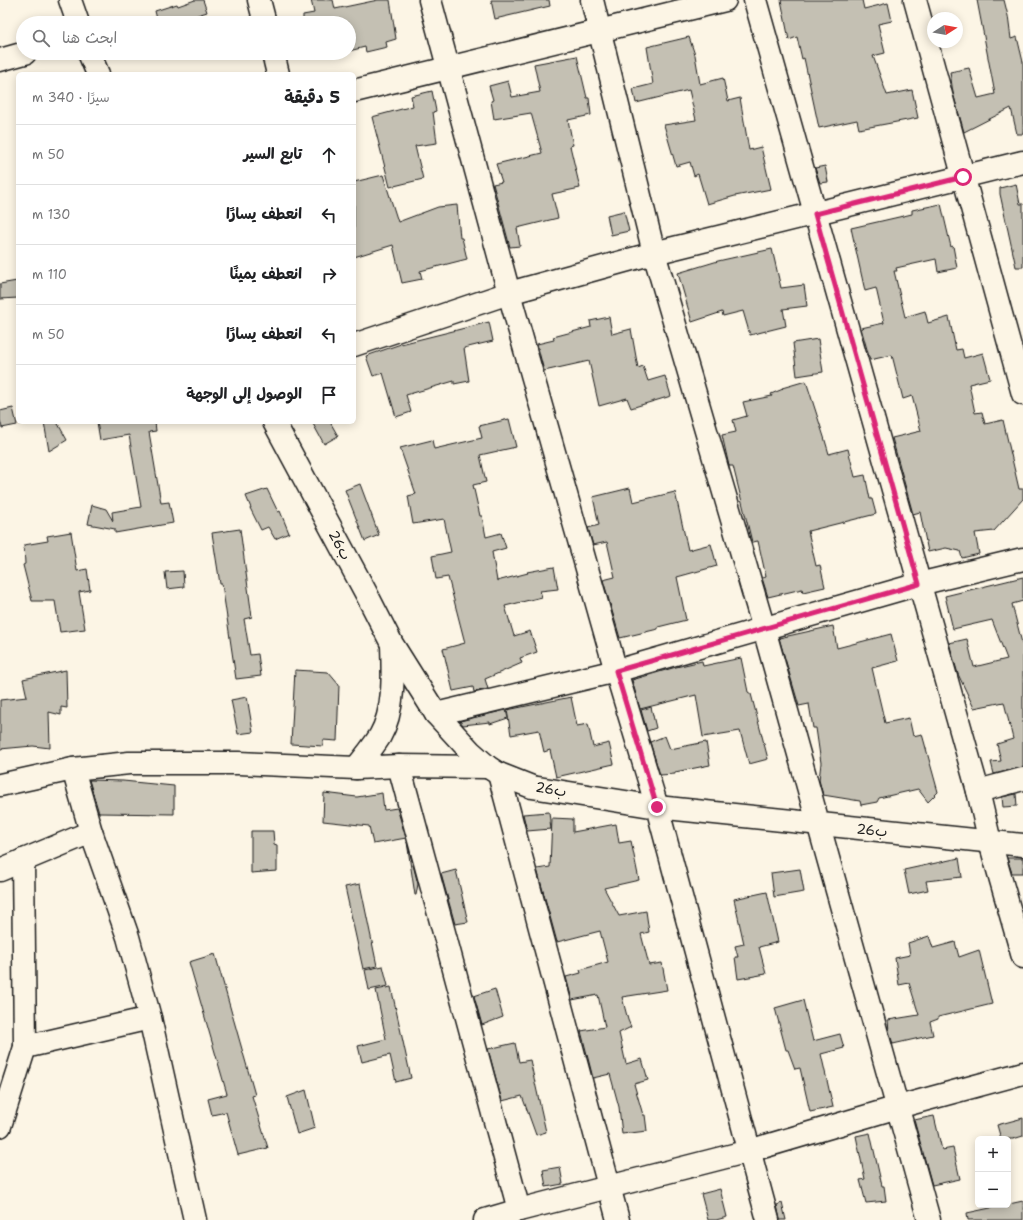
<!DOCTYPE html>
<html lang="ar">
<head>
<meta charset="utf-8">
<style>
	body { margin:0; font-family:"Shantell Sans","Playpen Sans Arabic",sans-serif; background:#f6f6f6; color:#202124; direction:rtl }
	.controls { position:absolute; right:12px; bottom:12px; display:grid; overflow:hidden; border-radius:6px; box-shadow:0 2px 10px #0003 }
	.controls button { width:36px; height:36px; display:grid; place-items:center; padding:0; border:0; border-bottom:1px solid #e0e0e0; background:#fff; color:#202124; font:20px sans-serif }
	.compass { position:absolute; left:927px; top:12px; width:36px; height:36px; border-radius:50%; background:#fff; box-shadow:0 2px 10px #0003; rotate:79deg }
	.stop { position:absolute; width:12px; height:12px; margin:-9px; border:3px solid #db2777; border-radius:50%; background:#fff }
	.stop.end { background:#db2777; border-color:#fff; box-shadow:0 1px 4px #0008 }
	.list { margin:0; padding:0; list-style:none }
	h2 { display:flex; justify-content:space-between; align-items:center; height:52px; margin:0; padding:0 16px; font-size:17px }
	h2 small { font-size:13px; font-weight:400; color:#757577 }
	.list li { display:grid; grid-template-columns:26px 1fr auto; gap:12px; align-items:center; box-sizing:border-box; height:60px; padding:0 16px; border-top:1px solid #e0e0e0 }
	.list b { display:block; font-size:15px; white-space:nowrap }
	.list em { font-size:13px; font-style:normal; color:#757577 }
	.icon { flex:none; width:22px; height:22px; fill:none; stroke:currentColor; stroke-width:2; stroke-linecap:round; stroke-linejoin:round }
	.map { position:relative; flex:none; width:1023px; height:1220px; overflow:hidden; direction:ltr }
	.search { position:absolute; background:#fff; box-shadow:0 2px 10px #0003; left:16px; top:16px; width:340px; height:44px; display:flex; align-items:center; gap:10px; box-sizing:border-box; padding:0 14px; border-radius:22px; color:#757577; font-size:15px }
	.panel { position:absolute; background:#fff; box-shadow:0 2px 10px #0003; left:16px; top:72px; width:340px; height:352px; border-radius:6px; direction:rtl }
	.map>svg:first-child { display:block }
</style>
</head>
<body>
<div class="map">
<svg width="1023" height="1220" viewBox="0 0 1023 1220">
	<rect width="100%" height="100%" fill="#fcf5e5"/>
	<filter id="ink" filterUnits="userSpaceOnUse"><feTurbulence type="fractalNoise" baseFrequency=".025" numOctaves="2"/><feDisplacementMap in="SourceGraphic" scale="8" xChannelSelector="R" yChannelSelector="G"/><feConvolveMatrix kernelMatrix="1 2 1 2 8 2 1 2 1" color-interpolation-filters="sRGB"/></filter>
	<g filter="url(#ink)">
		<g fill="#c4c0b3" stroke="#1c1c1c">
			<polygon points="195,0 203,0 207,12 195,16 197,23 158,23 155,11 177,4 178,6"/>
			<polygon points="311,0 333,0 335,9 378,0 390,0 396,39 386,42 387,47 366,52 365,47 349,51 349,23 303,23 303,15 314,13"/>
			<polygon points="491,0 549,0 550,6 495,19"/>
			<polygon points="781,0 862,0 864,9 888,3 892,21 878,24 885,53 873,56 887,95 912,90 918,118 859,129 857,120 819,128 804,58 802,59 797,37 789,40"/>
			<polygon points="977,0 1004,0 1008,16 1011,39 1017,37 1023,62 1023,134 1017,134 1011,108 964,132 953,93 950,72 969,68 978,98 995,94"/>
			<polygon points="689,37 695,55 700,84 723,78 728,101 740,98 749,150 761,147 771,189 735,196 707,204 698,174 694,176 690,162 676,166 664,125 696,120 689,90 636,103 633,89 653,84 647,47"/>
			<polygon points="577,56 587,98 589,98 591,115 568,120 573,145 570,146 580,188 552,194 558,218 517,228 520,246 510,247 493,184 502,182 496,164 542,153 531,113 494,119 491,101 493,100 489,86 508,81 512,97 540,92 534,64"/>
			<polygon points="432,91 436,111 433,112 437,143 415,146 423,179 390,187 372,117 413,106 411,96"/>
			<polygon points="825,166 828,182 820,183 815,168"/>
			<polygon points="383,175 398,222 438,207 457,205 460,238 462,238 467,259 420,271 422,279 402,283 393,245 354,257 354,182"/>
			<polygon points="1016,184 1020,204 1023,204 1023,267 1016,267 1000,194 1000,188"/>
			<polygon points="941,204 951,247 953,246 957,268 938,272 936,259 896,268 897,271 894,271 905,317 925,311 928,323 949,317 956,350 962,349 964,358 983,353 990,379 969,384 975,413 982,412 985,424 1003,420 1019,489 1023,489 1023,499 994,531 975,533 979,554 962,558 960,551 946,548 928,552 920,512 913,514 892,438 921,431 912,396 903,399 892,355 870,360 861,328 884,323 876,288 865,291 851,228 912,214 912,210"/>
			<polygon points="624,211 629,231 611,235 607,215"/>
			<polygon points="772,249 781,288 804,285 807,306 783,309 786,326 750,335 743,311 723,316 722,312 692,322 678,273 718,261"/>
			<polygon points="17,281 18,298 0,299 0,284"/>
			<polygon points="609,317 612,334 631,329 638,368 643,366 648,381 665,376 671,396 631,408 627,398 599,406 589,361 544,371 537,344 554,340 553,337 591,327 590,321"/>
			<polygon points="489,322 493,341 464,348 469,381 454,384 454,381 406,395 411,412 396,417 383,373 373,376 366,356 401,344"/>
			<polygon points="818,339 823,372 797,376 793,343"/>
			<polygon points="806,381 824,437 829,454 848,449 855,477 865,475 870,499 872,499 876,514 808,531 816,566 820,565 825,587 803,592 802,589 768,597 762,578 766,577 758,541 752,542 733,466 729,466 722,435 736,432 733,420 747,416 743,402 772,396 771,394 783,389 782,388"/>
			<polygon points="13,408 17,425 2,428 0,420 0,411"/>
			<polygon points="509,419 516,447 480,455 486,482 473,485 480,516 482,516 486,537 501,533 506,548 492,552 497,581 528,573 527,572 554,567 558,589 540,591 542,597 505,606 514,636 530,631 537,652 520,658 522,663 485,679 488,689 474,692 473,687 453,691 443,649 465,643 448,577 436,579 432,556 451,552 444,519 413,524 408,496 416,494 400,448 432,440 434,449 482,438 479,426"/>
			<polygon points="44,422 57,422 67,440 49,451"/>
			<polygon points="97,422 155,422 156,431 149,432 161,503 169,502 173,523 115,533 115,529 88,524 92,505 106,509 113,521 112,512 141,507 129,435 100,440"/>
			<polygon points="312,422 330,422 338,436 324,444"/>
			<polygon points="360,484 379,535 365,541 345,490"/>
			<polygon points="630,488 633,502 675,492 688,550 711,544 717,566 677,577 686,620 658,627 658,629 620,638 603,580 615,577 607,542 593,545 588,528 599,525 593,497"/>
			<polygon points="267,489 278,512 280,511 289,533 275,539 268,527 261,530 250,508 251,508 246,496"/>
			<polygon points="240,529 252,617 244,619 250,655 258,654 261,676 236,679 222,584 220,584 212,533"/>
			<polygon points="71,532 77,571 87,569 90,590 79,592 85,629 60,632 55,601 32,601 23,565 25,564 24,545 48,541 47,536"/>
			<polygon points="183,571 184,587 167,589 165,572"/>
			<polygon points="1023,577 1023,601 1012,604 1023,647 1023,767 994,774 991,762 1001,761 997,744 1013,739 1004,702 974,708 958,674 949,643 967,639 974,667 1007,659 992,620 953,629 945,596"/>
			<polygon points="833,626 837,648 891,634 898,661 872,668 885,723 909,718 913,736 922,734 938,792 928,802 918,789 879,798 877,802 861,805 860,801 823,795 819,780 821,763 816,728 813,728 809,704 799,706 779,638"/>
			<polygon points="741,658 748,692 751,694 768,759 749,764 740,731 703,737 696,695 640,709 632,680 676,667 702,661 703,666"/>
			<polygon points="66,670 67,708 61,707 61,715 49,712 50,748 33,746 0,749 0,700 27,697 23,679"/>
			<polygon points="295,670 328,672 339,685 337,741 323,740 323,746 291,744"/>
			<polygon points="247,697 253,732 238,734 231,700"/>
			<polygon points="571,697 577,726 588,724 593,747 609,743 614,764 556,777 550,750 544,752 539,730 511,735 507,710"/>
			<polygon points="651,707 656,728 647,731 641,710"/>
			<polygon points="506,710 508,718 490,724 490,722 463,725 460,721"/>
			<polygon points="665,736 670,749 706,742 710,765 675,772 675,774 660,775 650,742"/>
			<polygon points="89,780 123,781 174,786 174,814 99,813"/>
			<polygon points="324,793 357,797 382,793 384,810 397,808 406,838 373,844 369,826 323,821"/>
			<polygon points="1016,794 1017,806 1003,807 1002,797"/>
			<polygon points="549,812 551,829 527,831 523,814"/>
			<polygon points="552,818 573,819 573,832 616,824 619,843 631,841 639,880 604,888 619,916 646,911 649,932 641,934 649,965 662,963 667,990 622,997 628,1020 631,1027 619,1033 626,1064 642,1059 648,1080 634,1084 643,1115 645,1115 647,1131 622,1134 619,1107 610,1074 593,1078 581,1031 605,1027 598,995 572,1000 566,977 581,973 580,970 608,962 600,931 557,942 537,869 550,867"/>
			<polygon points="251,831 273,831 274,844 277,845 277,871 251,873"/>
			<polygon points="407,842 418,884 416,895 415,895"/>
			<polygon points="959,858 962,877 926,881 928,890 909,894 904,870"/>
			<polygon points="1007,858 1023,858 1023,873 1012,873"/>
			<polygon points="800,869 804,892 774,897 771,873"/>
			<polygon points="456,870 468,922 455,924 441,874"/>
			<polygon points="360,884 377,966 363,969 345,887"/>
			<polygon points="767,892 778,942 759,947 766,974 738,979 735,957 738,957 735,946 744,944 734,899"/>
			<polygon points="929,936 933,948 955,942 959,957 979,950 992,1004 938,1017 938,1019 930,1022 933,1035 893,1044 889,1031 888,1020 919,1015 909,983 899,985 895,958 910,955 908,943"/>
			<polygon points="215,954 255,1095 252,1096 268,1148 238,1155 226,1112 212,1115 208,1099 227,1094 189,962"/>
			<polygon points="383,966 388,986 369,990 365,970"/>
			<polygon points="391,987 411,1078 396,1082 390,1055 362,1062 358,1046 386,1039 376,990"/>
			<polygon points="495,989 503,1017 482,1025 474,996"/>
			<polygon points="803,1000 813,1041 840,1034 844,1048 821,1054 833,1107 810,1112 800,1068 795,1069 788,1050 786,1050 775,1008"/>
			<polygon points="515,1043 519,1062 530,1060 546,1132 536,1135 522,1096 502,1101 488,1049"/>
			<polygon points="306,1090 315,1128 297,1134 287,1097"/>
			<polygon points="934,1116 942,1150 953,1148 960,1179 932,1185 914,1120"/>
			<polygon points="1023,1118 1023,1136 1013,1139 1001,1139 997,1125"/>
			<polygon points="870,1133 882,1186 884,1186 886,1201 866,1203 860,1180 865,1179 856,1136"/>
			<polygon points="560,1167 563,1184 546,1187 543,1170"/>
			<polygon points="720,1189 727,1217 716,1220 708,1220 701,1194"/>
			<polygon points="1023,1201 1023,1220 968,1220 967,1213"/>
			<polygon points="782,1203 786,1220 780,1220 777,1205"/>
		</g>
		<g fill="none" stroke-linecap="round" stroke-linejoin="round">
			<g stroke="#1c1c1c" stroke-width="25">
				<g id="minor">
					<polyline points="259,0 265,23"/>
					<polyline points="430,0 509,293 616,671 657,807 768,1220"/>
					<polyline points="592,0 654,253 764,629 929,1220"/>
					<polyline points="755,0 978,791 990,842 1023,957"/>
					<polyline points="915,0 1023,394"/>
					<polyline points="273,53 278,74"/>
					<polyline points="0,60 25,53"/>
					<polyline points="354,91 725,0"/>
					<polyline points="354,345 509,293 654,253 1023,162"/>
					<polyline points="436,714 616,671 919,584 1023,559"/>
					<polyline points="399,766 519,1210"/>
					<polyline points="73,769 91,832 128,937 150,1018 195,1220"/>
					<polyline points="499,774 618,1220"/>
					<polyline points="978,791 1023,779"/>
					<polyline points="0,870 91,832"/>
					<polyline points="25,1047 150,1018"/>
					<polyline points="0,1126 25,1047 23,860"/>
					<polyline points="485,1220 519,1210 749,1151 898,1107 1023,1073"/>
				</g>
			</g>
			<g stroke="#1c1c1c" stroke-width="25">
				<polyline id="tertiary" points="0,785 73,769 129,763 239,763 356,768 399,766 488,767"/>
			</g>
			<g stroke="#1c1c1c" stroke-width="25">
				<g id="trunk">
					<polyline points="70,0 78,23"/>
					<polyline points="89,53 98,74"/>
					<polyline points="274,422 366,593 392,644 436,714 470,751 488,767 499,774 532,787 657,807 1023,845"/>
					<path d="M356 768C365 757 373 747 380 736 395 710 393 673 392 645"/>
				</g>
			</g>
			<use href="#minor" stroke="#fcf5e5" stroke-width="22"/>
			<use href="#tertiary" stroke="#fcf5e5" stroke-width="22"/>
			<use href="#trunk" stroke="#fcf5e5" stroke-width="22"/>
		</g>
	</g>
	<g fill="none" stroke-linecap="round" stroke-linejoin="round" filter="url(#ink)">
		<polyline stroke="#db2777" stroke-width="5" points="657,807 616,671 919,584 815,214 963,177"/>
	</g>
	<g text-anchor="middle" stroke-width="4" stroke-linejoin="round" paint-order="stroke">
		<g font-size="14" fill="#1c1c1c" stroke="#fcf5e5">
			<text transform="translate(340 545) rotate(62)" y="5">26ب</text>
			<text transform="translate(551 789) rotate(10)" y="5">26ب</text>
			<text transform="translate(872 830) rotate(6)" y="5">26ب</text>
		</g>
	</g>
</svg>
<div class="controls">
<button>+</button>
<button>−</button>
</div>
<svg class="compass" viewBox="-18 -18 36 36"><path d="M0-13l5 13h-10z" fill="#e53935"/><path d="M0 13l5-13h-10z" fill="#757577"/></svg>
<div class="stop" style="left:963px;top:177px"></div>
<div class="stop end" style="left:657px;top:807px"></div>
<div class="search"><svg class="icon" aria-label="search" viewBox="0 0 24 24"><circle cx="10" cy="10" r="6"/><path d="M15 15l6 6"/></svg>ابحث هنا</div>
<section class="panel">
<h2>5 دقيقة<small>سيرًا · 340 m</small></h2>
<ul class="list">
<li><svg class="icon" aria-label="ahead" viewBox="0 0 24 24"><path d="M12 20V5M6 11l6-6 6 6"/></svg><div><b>تابع السير</b></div><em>50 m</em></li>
<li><svg class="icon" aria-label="left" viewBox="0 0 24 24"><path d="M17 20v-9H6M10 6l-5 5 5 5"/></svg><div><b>انعطف يسارًا</b></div><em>130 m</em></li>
<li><svg class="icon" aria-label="right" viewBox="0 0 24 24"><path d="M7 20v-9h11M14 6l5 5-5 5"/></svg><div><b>انعطف يمينًا</b></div><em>110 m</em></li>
<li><svg class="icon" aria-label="left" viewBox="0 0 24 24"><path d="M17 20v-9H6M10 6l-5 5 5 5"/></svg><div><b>انعطف يسارًا</b></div><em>50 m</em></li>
<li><svg class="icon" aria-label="arrive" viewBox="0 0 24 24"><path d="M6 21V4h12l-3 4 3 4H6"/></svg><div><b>الوصول إلى الوجهة</b></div></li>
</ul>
</section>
</div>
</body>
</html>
